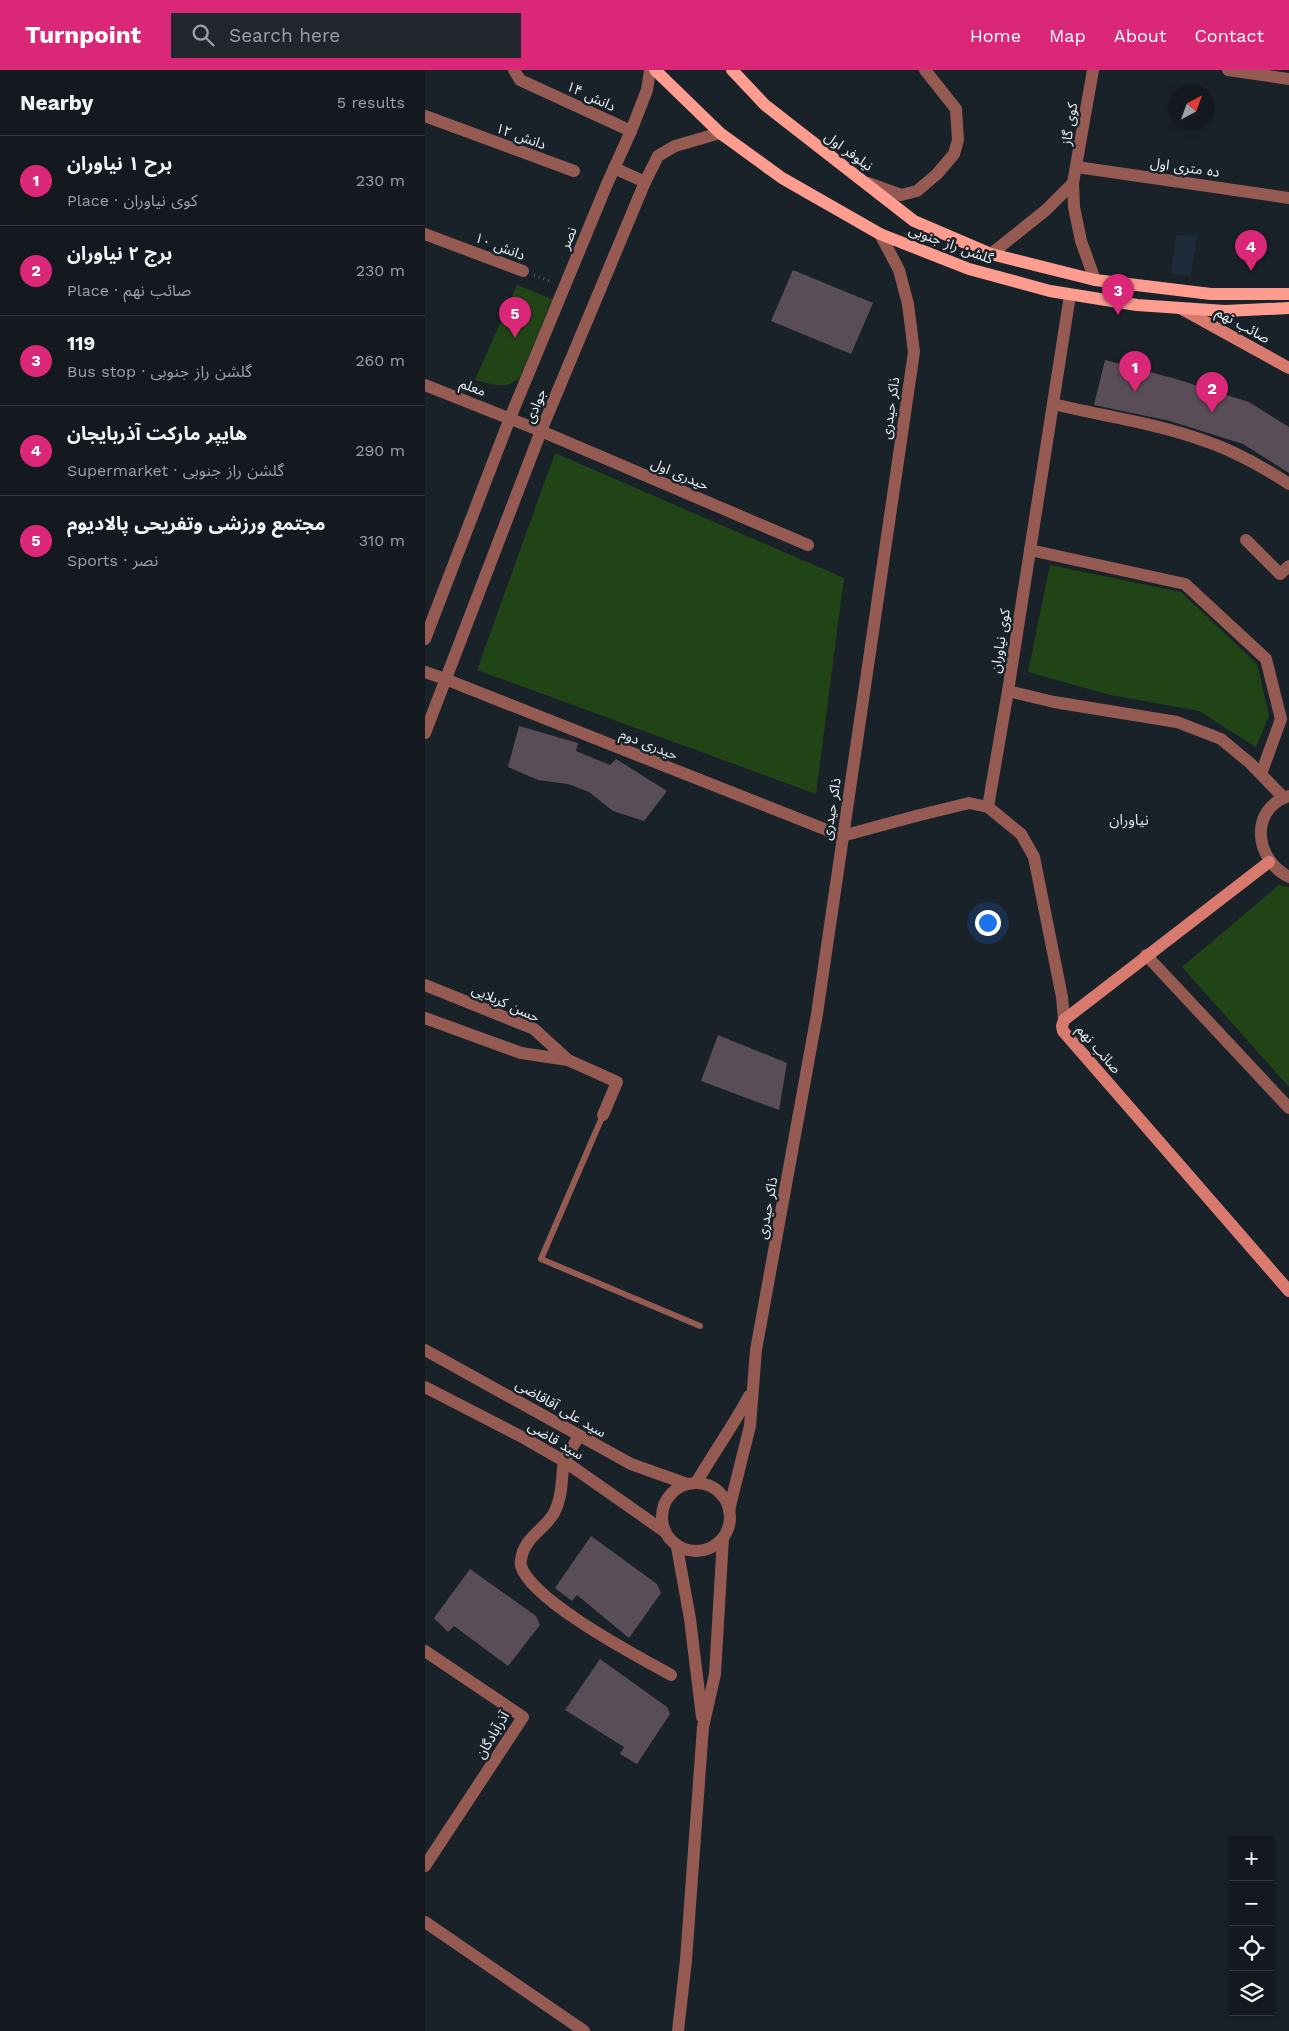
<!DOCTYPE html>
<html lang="en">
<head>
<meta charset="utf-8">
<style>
	body { margin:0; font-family:"Work Sans","Noto Sans Arabic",sans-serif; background:#20262c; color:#f1f3f6 }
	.controls { position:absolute; right:15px; bottom:15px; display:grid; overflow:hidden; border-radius:0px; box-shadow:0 2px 8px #0003 }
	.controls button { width:45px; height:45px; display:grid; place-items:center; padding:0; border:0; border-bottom:1px solid #32383d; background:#13191f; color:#f1f3f6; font:25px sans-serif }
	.compass { position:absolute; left:744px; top:15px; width:45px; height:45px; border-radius:50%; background:#13191f; box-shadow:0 2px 8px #0003; rotate:41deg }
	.you { position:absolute; left:562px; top:852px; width:18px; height:18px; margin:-12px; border:4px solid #fff; border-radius:50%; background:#1a73e8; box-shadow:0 0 0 8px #1a73e833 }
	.badge { display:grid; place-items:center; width:32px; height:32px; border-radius:50%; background:#db2777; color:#fff; font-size:16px; font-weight:700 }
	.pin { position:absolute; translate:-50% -41px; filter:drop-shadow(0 1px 2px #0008) }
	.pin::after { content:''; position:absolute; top:26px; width:18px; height:15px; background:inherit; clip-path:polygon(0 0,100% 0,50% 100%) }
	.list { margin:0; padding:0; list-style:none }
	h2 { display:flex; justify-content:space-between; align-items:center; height:65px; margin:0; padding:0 20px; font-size:21px }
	h2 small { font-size:16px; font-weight:400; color:#9da0a4 }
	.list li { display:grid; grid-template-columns:32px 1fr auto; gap:15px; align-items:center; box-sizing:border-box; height:90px; padding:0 20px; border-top:1px solid #32383d }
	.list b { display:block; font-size:19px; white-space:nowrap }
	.list p { margin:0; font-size:16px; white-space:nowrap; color:#9da0a4 }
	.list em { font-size:16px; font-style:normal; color:#9da0a4 }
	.icon { flex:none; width:28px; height:28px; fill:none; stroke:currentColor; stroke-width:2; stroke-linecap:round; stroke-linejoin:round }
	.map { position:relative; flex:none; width:864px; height:1961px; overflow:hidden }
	header { display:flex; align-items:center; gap:30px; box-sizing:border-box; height:70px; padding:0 25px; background:#db2777; color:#fff }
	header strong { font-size:24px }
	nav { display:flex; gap:28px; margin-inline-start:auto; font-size:18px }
	.search { width:350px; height:45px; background:#20262c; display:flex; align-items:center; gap:12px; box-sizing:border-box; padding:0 18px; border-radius:0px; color:#9da0a4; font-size:19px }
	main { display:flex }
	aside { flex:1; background:#13191f }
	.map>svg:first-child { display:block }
</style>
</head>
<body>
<header>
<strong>Turnpoint</strong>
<div class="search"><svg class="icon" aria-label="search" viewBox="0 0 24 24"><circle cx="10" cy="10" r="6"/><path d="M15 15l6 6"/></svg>Search here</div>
<nav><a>Home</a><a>Map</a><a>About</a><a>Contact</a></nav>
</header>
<main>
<aside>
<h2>Nearby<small>5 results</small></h2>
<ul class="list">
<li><span class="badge">1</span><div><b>برح ۱ نیاوران</b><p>Place · کوی نیاوران</p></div><em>230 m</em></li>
<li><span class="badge">2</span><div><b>برج ۲ نیاوران</b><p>Place · صائب نهم</p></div><em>230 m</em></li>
<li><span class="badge">3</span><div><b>119</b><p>Bus stop · گلشن راز جنوبی</p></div><em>260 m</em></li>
<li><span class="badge">4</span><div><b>هایپر مارکت آذربایجان</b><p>Supermarket · گلشن راز جنوبی</p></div><em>290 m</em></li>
<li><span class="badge">5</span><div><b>مجتمع ورزشی وتفریحی پالادیوم</b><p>Sports · نصر</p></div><em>310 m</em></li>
</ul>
</aside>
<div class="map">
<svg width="864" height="1961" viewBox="0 0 864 1961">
	<rect width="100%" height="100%" fill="#192129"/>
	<polygon fill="#1e2b38" points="751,165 772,166 766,206 746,204"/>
	<g fill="#214417">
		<path d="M92 215 127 229 95 307C80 321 69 314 50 310Z"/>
		<polygon points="130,383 419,508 391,724 52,600"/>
		<polygon points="625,495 756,522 832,594 844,646 831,677 774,641 685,625 603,602"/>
		<polygon points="854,815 864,817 864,1017 757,897"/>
	</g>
	<g fill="#594e57">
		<polygon points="368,200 448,233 426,284 346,251"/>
		<polygon points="680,290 751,309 824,332 864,357 864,403 818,374 745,351 669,335"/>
		<polygon points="94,656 153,673 151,681 185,695 191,689 242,721 219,751 188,741 164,722 143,714 113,710 83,697"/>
		<polygon points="293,965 362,993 354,1040 276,1011"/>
		<polygon points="166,1466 232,1514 236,1523 204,1568 152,1525 147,1531 130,1518"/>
		<polygon points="45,1499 111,1546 115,1555 83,1596 29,1556 23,1562 9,1548"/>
		<polygon points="175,1589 242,1637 245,1644 212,1694 195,1684 199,1677 140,1640"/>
	</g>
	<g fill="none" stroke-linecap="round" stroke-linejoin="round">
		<polyline stroke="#5d646b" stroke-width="3" stroke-dasharray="1 4" stroke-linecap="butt" points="109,205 127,212"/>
		<polyline stroke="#955b53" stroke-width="6" points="178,1045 116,1189 275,1256"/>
		<g stroke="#955b53" stroke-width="12">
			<polyline points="89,0 95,10 206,61"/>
			<polyline points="803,0 864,9"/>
			<polyline points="0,46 149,101"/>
			<polyline points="652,97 864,128"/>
			<polyline points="0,164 98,201"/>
			<polyline points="645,225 583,621 629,632 752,652 796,669 825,693 858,727"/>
			<path d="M628 334C678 346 731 353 780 371 810 381 838 397 864 414"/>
			<polyline points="116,361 383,475"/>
			<polyline points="821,470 855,504 864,496"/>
			<polyline points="605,480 760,514 841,589 856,649 836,704"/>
			<polyline points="20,609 417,766 491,746 544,733 563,737 596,764 609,787 637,927 639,950"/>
			<path d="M864 726C824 739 829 789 864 807"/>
			<polyline points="563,737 583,621"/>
			<polyline points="721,885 864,1038"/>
			<path d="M139 1391C136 1409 138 1426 129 1443 121 1458 101 1467 97 1485 96 1489 95 1493 96 1496 107 1531 212 1586 246 1605"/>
			<polyline points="0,1581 98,1647 0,1796"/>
			<polyline points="0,1852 159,1961"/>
		</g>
		<g stroke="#955b53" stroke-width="12">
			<polyline points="668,0 648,113 649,137 656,171 670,210"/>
			<polyline points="189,98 220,112"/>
			<polyline points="443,113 476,125 492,121 512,104 529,84 533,70 531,39 500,0"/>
			<polyline points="566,184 621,140 648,113"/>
			<polyline points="0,315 116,361"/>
			<polyline points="0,569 85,348 182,114 206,61 222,20 225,0"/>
			<polyline points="0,602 20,609"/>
			<polyline points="0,663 116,361 220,112 233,86 250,76 295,63"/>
			<polyline points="0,915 109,959 143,990 96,983 0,948"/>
			<polyline points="143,990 192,1012 178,1045"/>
			<polyline points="0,1280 206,1394 262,1414"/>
			<polyline points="0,1317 99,1368 139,1391 239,1461"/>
			<polyline points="139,1391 154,1366"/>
			<circle cx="271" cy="1447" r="34"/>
			<path d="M271 1413C288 1384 308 1356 324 1326"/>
			<polyline points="304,1440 325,1356 331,1280 392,944 489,282 483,234 474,200 455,164"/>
			<polyline points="252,1477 265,1549 277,1647"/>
			<polyline points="253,1961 261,1890 278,1657 290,1604 298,1468"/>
		</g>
		<g stroke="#d87b6e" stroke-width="12">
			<polyline points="757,239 864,298"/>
			<polyline points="844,792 639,950 637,956 638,961 864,1221"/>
		</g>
		<g stroke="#fe9d8f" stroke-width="12">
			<polyline points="230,0 295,63 357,108 455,164 544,199 625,221 712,235 800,241 864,238"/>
			<polyline points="307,0 340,35 489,151 566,184 670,210 786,224 864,224"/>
		</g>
	</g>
	<g text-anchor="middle" stroke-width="5" stroke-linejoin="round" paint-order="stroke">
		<g font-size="14" fill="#ebf1f7" stroke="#192129">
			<text transform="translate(166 26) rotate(25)" y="5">دانش ۱۴</text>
			<text transform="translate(644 54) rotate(-81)" y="5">کوی گاز</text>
			<text transform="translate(96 66) rotate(20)" y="5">دانش ۱۲</text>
			<text transform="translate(424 81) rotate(36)" y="5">نیلوفر اول</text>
			<text transform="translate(760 97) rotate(8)" y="5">ده متری اول</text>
			<text transform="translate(143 168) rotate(-68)" y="5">نصر</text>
			<text transform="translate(526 174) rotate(20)" y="5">گلشن راز جنوبی</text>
			<text transform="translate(75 176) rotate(21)" y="5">دانش ۱۰</text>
			<text transform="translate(818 255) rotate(29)" y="5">صائب نهم</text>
			<text transform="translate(48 317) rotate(21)" y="5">معلم</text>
			<text transform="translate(110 336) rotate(-68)" y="5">جوادی</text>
			<text transform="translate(465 338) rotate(-82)" y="5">ذاکر حیدری</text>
			<text transform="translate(255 404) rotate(23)" y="5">حیدری اول</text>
			<text transform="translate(575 571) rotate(-81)" y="5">کوی نیاوران</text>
			<text transform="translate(224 674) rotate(22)" y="5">حیدری دوم</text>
			<text transform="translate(406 739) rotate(-81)" y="5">ذاکر حیدری</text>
			<text transform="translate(81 933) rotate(24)" y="5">حسن کربلایی</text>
			<text transform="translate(674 979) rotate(49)" y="5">صائب نهم</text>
			<text transform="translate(342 1138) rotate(-80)" y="5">ذاکر حیدری</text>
			<text transform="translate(136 1338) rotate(30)" y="5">سید علی آقاقاضی</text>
			<text transform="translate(131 1370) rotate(31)" y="5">سید قاضی</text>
			<text transform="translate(67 1665) rotate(-59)" y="5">آذرآبادگان</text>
		</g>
		<g font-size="15" fill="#d7e3ee" stroke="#192129">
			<text x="704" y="755">نیاوران</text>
		</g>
	</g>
</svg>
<div class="controls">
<button>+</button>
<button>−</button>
<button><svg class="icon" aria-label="locate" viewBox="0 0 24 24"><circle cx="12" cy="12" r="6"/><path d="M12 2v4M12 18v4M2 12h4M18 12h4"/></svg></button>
<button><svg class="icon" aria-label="layers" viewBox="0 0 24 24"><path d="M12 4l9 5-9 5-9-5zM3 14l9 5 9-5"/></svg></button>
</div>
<svg class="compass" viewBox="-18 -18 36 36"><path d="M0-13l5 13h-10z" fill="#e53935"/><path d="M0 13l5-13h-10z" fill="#9da0a4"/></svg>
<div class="you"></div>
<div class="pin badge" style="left:710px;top:322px">1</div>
<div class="pin badge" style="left:787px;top:343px">2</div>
<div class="pin badge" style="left:693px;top:245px">3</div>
<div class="pin badge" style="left:826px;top:201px">4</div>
<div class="pin badge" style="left:90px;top:268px">5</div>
</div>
</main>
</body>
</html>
